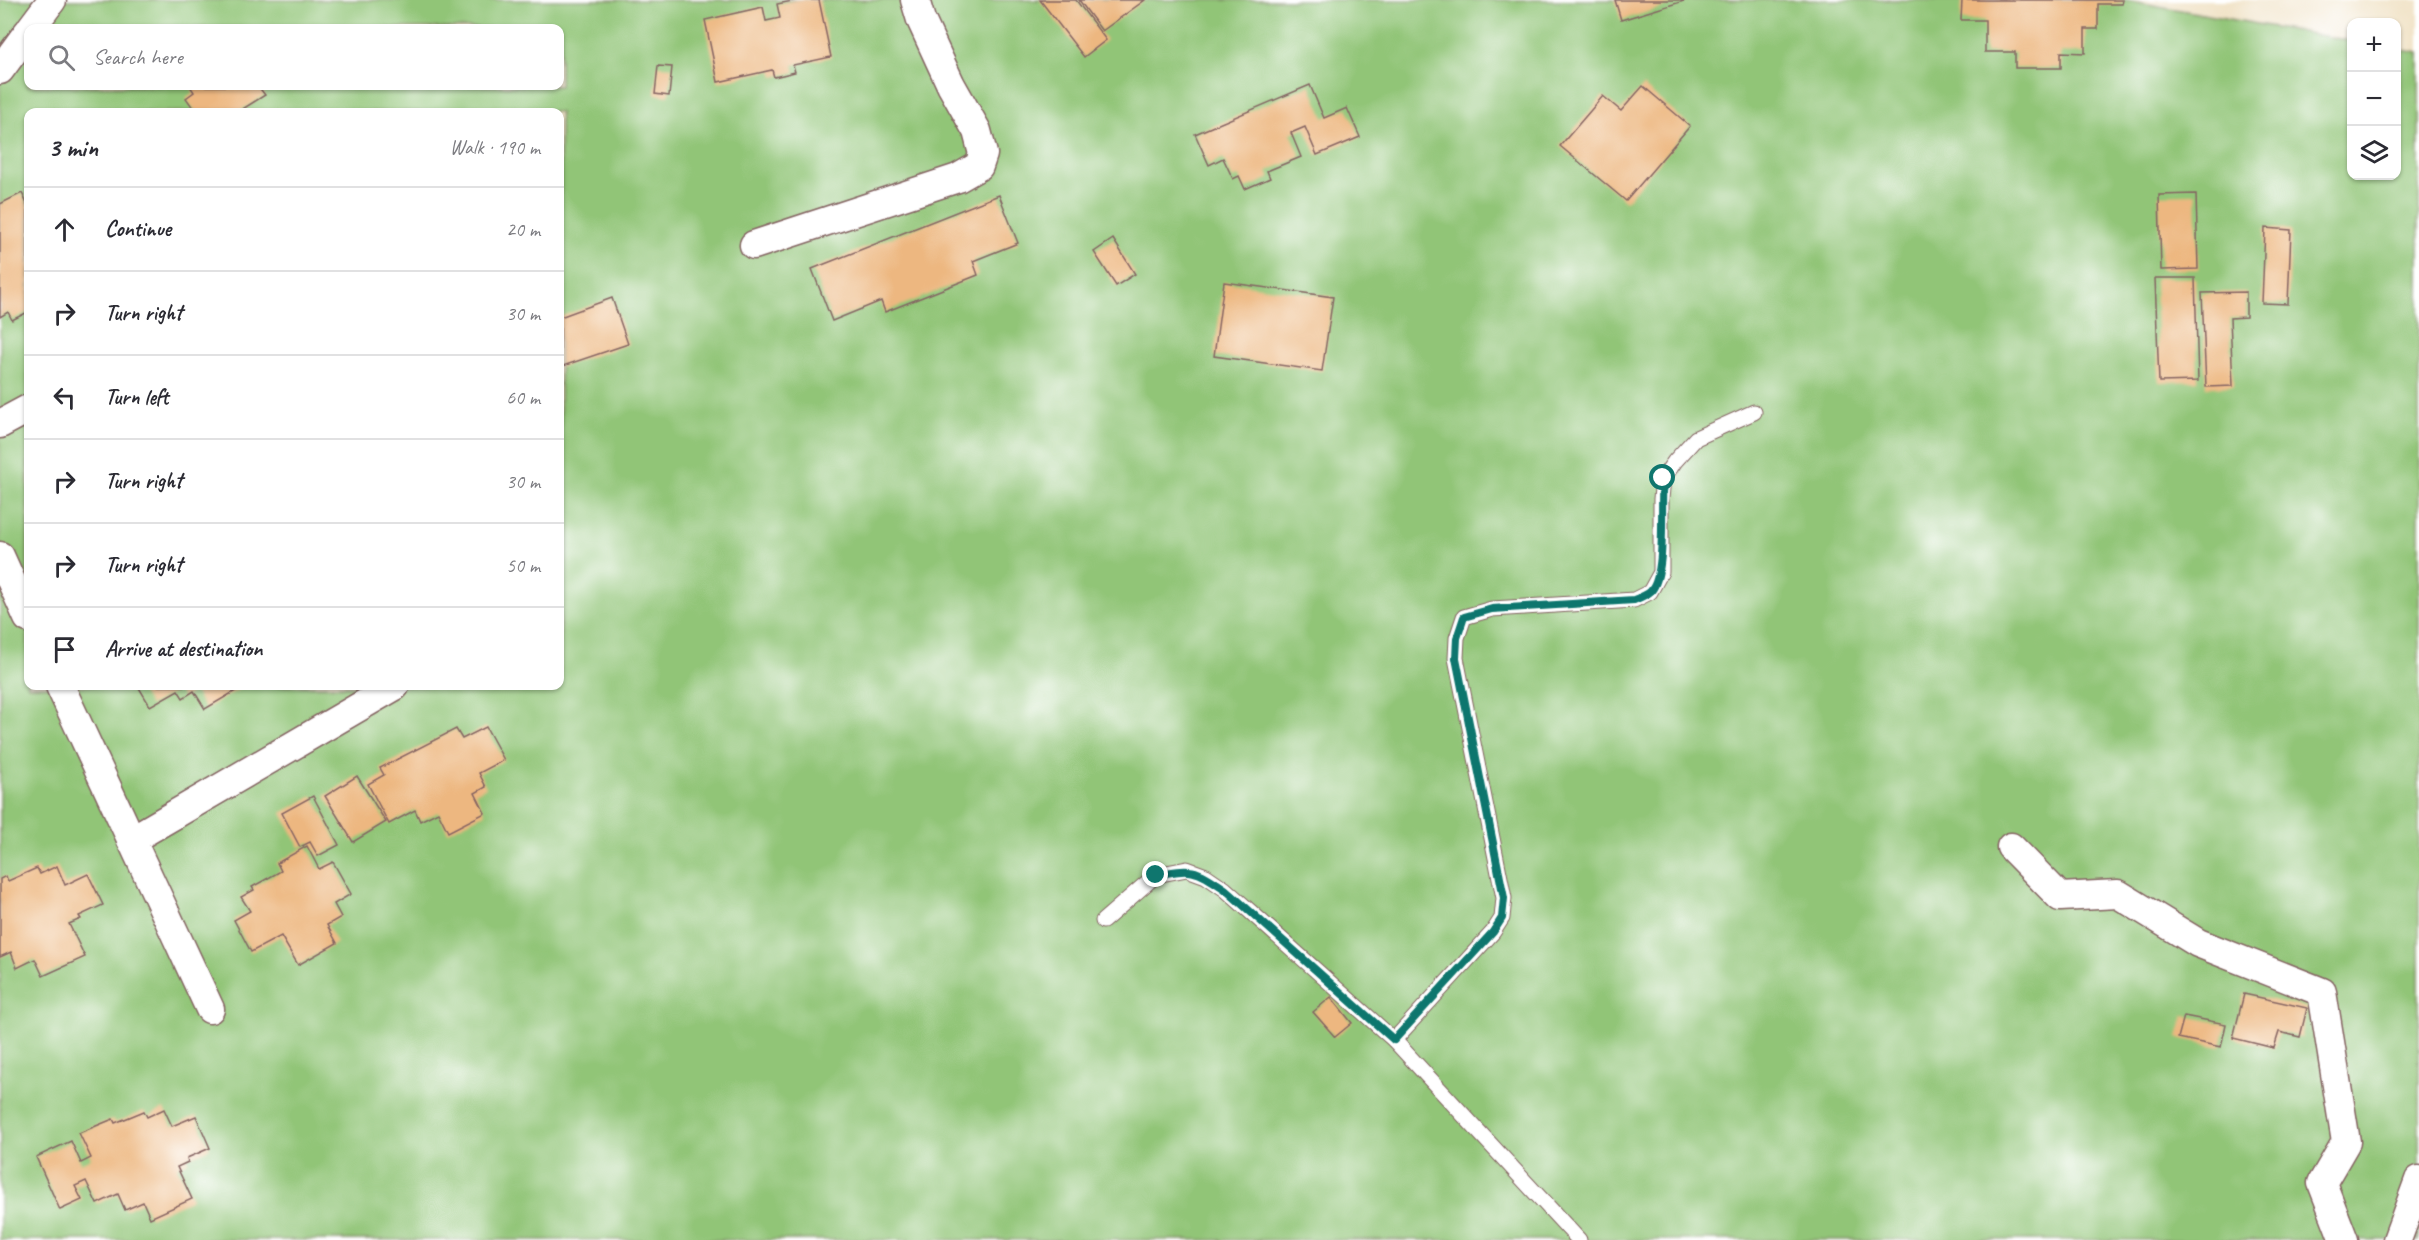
<!DOCTYPE html>
<html lang="en">
<head>
<meta charset="utf-8">
<style>
	body { margin:0; font-family:Caveat,sans-serif; background:#f2f2f3; color:#2b2b33 }
	.controls { position:absolute; right:18px; top:18px; display:grid; overflow:hidden; border-radius:12px; box-shadow:0 2px 4px #0004 }
	.controls button { width:54px; height:54px; display:grid; place-items:center; padding:0; border:0; border-bottom:2px solid #e1e1e2; background:#fff; color:#2b2b33; font:30px sans-serif }
	.stop { position:absolute; width:18px; height:18px; margin:-14px; border:4px solid #0f766e; border-radius:50%; background:#fff }
	.stop.end { background:#0f766e; border-color:#fff; box-shadow:0 2px 6px #0008 }
	.list { margin:0; padding:0; list-style:none }
	h2 { display:flex; justify-content:space-between; align-items:center; height:78px; margin:0; padding:0 24px; font-size:26px }
	h2 small { font-size:20px; font-weight:400; color:#7c7c81 }
	.list li { display:grid; grid-template-columns:39px 1fr auto; gap:18px; align-items:center; box-sizing:border-box; height:84px; padding:0 24px; border-top:2px solid #e1e1e2 }
	.list b { display:block; font-size:22px; white-space:nowrap }
	.list em { font-size:20px; font-style:normal; color:#7c7c81 }
	.icon { flex:none; width:33px; height:33px; fill:none; stroke:currentColor; stroke-width:2; stroke-linecap:round; stroke-linejoin:round }
	.map { position:relative; flex:none; width:2419px; height:1240px; overflow:hidden }
	.search { position:absolute; background:#fff; box-shadow:0 2px 4px #0004; left:24px; top:24px; width:540px; height:66px; display:flex; align-items:center; gap:15px; box-sizing:border-box; padding:0 21px; border-radius:12px; color:#7c7c81; font-size:22px }
	.panel { position:absolute; background:#fff; box-shadow:0 2px 4px #0004; left:24px; top:108px; width:540px; height:582px; border-radius:12px }
	.map>svg:first-child { display:block }
</style>
</head>
<body>
<div class="map">
<svg width="2419" height="1240" viewBox="0 0 2419 1240">
	<rect width="100%" height="100%" fill="#fff"/>
	<filter id="ink" filterUnits="userSpaceOnUse"><feTurbulence type="fractalNoise" baseFrequency=".0167" numOctaves="2"/><feDisplacementMap in="SourceGraphic" scale="12" xChannelSelector="R" yChannelSelector="G"/><feConvolveMatrix kernelMatrix="1 2 1 2 8 2 1 2 1" color-interpolation-filters="sRGB"/></filter>
	<filter id="wash" filterUnits="userSpaceOnUse"><feTurbulence type="fractalNoise" baseFrequency=".008" numOctaves="4" result="noise"/><feDisplacementMap in="SourceGraphic" scale="24" xChannelSelector="R" yChannelSelector="G"/><feGaussianBlur stdDeviation="1.35" result="paint"/><feColorMatrix in="noise" values="0 0 0 0 0 0 0 0 0 0 0 0 0 0 0 0 0 1.4 0 .05"/><feComposite in="paint" operator="in"/></filter>
	<g filter="url(#wash)">
		<rect width="100%" height="100%" fill="#f1e3c7"/>
		<path fill="#91c577" stroke="#6e7251" stroke-width="1.5" fill-rule="evenodd" d="M0 0H2126L2351 41 2352 176H2396L2397 49 2419 53V1240H0ZM28 28H560V86H28ZM28 112H560V686H28Z"/>
		<g id="blocks">
			<g fill="#edb780">
				<polygon points="797,0 819,0 831,57 793,65 795,72 774,77 772,70 718,82 705,20 763,7 766,21 780,18 777,4"/>
				<polygon points="1040,0 1076,0 1106,40 1084,57"/>
				<polygon points="1079,0 1145,0 1102,31"/>
				<polygon points="1615,0 1684,0 1684,1 1621,20"/>
				<polygon points="1962,0 2123,0 2122,4 2098,4 2098,29 2085,29 2085,53 2061,52 2061,68 2015,68 2015,52 1985,52 1985,20 1961,20"/>
				<polygon points="658,66 672,67 669,96 655,94"/>
				<polygon points="1310,85 1324,118 1347,108 1360,137 1317,155 1305,127 1291,133 1301,157 1267,171 1270,178 1245,189 1239,176 1233,179 1223,158 1209,165 1195,134"/>
				<polygon points="190,86 258,86 265,95 238,112 196,112 186,98 194,92"/>
				<polygon points="1643,86 1690,126 1626,201 1560,146 1603,96 1621,111"/>
				<polygon points="22,193 28,206 28,312 12,320 8,312 0,317 0,204"/>
				<polygon points="2196,194 2198,269 2161,270 2159,195"/>
				<polygon points="999,195 1018,243 973,261 978,275 885,312 881,301 832,321 812,269"/>
				<polygon points="2265,228 2291,230 2288,304 2262,303"/>
				<polygon points="1113,239 1135,274 1116,286 1094,252"/>
				<polygon points="2155,278 2195,278 2198,381 2159,382"/>
				<polygon points="1224,282 1333,297 1322,371 1214,356"/>
				<polygon points="2246,292 2246,317 2230,318 2233,386 2206,387 2202,293"/>
				<polygon points="612,298 628,344 560,367 560,317"/>
				<polygon points="138,686 244,686 205,709 194,691 183,698 178,690 150,706"/>
				<polygon points="486,727 504,760 479,773 486,787 475,793 485,813 448,832 438,812 420,821 415,810 389,824 368,784 384,775 380,768 456,729 462,739"/>
				<polygon points="357,776 386,822 353,842 325,796"/>
				<polygon points="313,796 339,845 318,856 310,842 300,847 282,813"/>
				<polygon points="307,846 319,869 333,862 351,894 334,904 341,917 327,925 337,943 298,965 281,936 251,952 234,920 250,911 241,897 254,890 252,887 281,871 277,863"/>
				<polygon points="57,866 65,885 88,874 103,905 79,916 81,919 69,924 85,957 43,976 35,959 17,968 11,952 0,957 0,879 6,876 8,881 37,868 40,874"/>
				<polygon points="2244,994 2307,1008 2300,1037 2279,1032 2274,1048 2233,1038"/>
				<polygon points="1331,997 1352,1023 1335,1037 1313,1012"/>
				<polygon points="2184,1016 2226,1024 2221,1047 2178,1038"/>
				<polygon points="164,1109 172,1126 196,1116 210,1148 187,1158 188,1162 177,1167 192,1199 150,1218 143,1202 125,1210 118,1194 97,1204 86,1181 75,1186 82,1200 60,1210 36,1157 71,1141 81,1163 91,1158 79,1133 113,1119 115,1123 144,1111 147,1117"/>
			</g>
		</g>
	</g>
	<g filter="url(#ink)">
		<use href="#blocks" fill-opacity="0" stroke="#846462" stroke-width="1.5"/>
		<g fill="none" stroke-linecap="round" stroke-linejoin="round">
			<g stroke="#846462" stroke-width="17">
				<g id="service">
					<polyline points="1103,921 1156,875 1187,869 1206,876 1225,889 1394,1040 1579,1240"/>
					<polyline points="1394,1040 1493,932 1502,918 1504,898 1456,658 1457,638 1464,617 1492,609 1634,600 1650,592 1661,572 1661,499 1663,478 1675,461 1696,438 1754,412"/>
				</g>
			</g>
			<g stroke="#846462" stroke-width="31">
				<g id="minor">
					<polyline points="31,28 52,0"/>
					<polyline points="0,70 28,32"/>
					<polyline points="754,245 958,178 979,166 983,154 977,131 951,85 921,20 915,0"/>
					<polyline points="0,424 28,409"/>
					<polyline points="0,556 28,618"/>
					<polyline points="60,686 210,1009"/>
					<polyline points="131,840 395,686"/>
					<polyline points="2011,847 2060,897 2118,894 2198,943 2322,992 2346,1142 2322,1183 2344,1240"/>
					<polyline points="2397,1240 2419,1180"/>
				</g>
			</g>
			<use href="#service" stroke="#fff" stroke-width="15"/>
			<use href="#minor" stroke="#fff" stroke-width="28"/>
		</g>
	</g>
	<g fill="none" stroke-linecap="round" stroke-linejoin="round" filter="url(#ink)">
		<path stroke="#0f766e" stroke-width="8" d="M1156 875C1192 868 1194 868 1225 889L1394 1040 1493 932 1502 918 1504 898 1456 658 1457 638 1464 617 1492 609 1634 600C1639 598 1647 595 1651 591 1667 573 1660 505 1663 478"/>
	</g>
</svg>
<div class="controls">
<button>+</button>
<button>−</button>
<button><svg class="icon" aria-label="layers" viewBox="0 0 24 24"><path d="M12 4l9 5-9 5-9-5zM3 14l9 5 9-5"/></svg></button>
</div>
<div class="stop" style="left:1663px;top:478px"></div>
<div class="stop end" style="left:1156px;top:875px"></div>
<div class="search"><svg class="icon" aria-label="search" viewBox="0 0 24 24"><circle cx="10" cy="10" r="6"/><path d="M15 15l6 6"/></svg>Search here</div>
<section class="panel">
<h2>3 min<small>Walk · 190 m</small></h2>
<ul class="list">
<li><svg class="icon" aria-label="ahead" viewBox="0 0 24 24"><path d="M12 20V5M6 11l6-6 6 6"/></svg><div><b>Continue</b></div><em>20 m</em></li>
<li><svg class="icon" aria-label="right" viewBox="0 0 24 24"><path d="M7 20v-9h11M14 6l5 5-5 5"/></svg><div><b>Turn right</b></div><em>30 m</em></li>
<li><svg class="icon" aria-label="left" viewBox="0 0 24 24"><path d="M17 20v-9H6M10 6l-5 5 5 5"/></svg><div><b>Turn left</b></div><em>60 m</em></li>
<li><svg class="icon" aria-label="right" viewBox="0 0 24 24"><path d="M7 20v-9h11M14 6l5 5-5 5"/></svg><div><b>Turn right</b></div><em>30 m</em></li>
<li><svg class="icon" aria-label="right" viewBox="0 0 24 24"><path d="M7 20v-9h11M14 6l5 5-5 5"/></svg><div><b>Turn right</b></div><em>50 m</em></li>
<li><svg class="icon" aria-label="arrive" viewBox="0 0 24 24"><path d="M6 21V4h12l-3 4 3 4H6"/></svg><div><b>Arrive at destination</b></div></li>
</ul>
</section>
</div>
</body>
</html>
